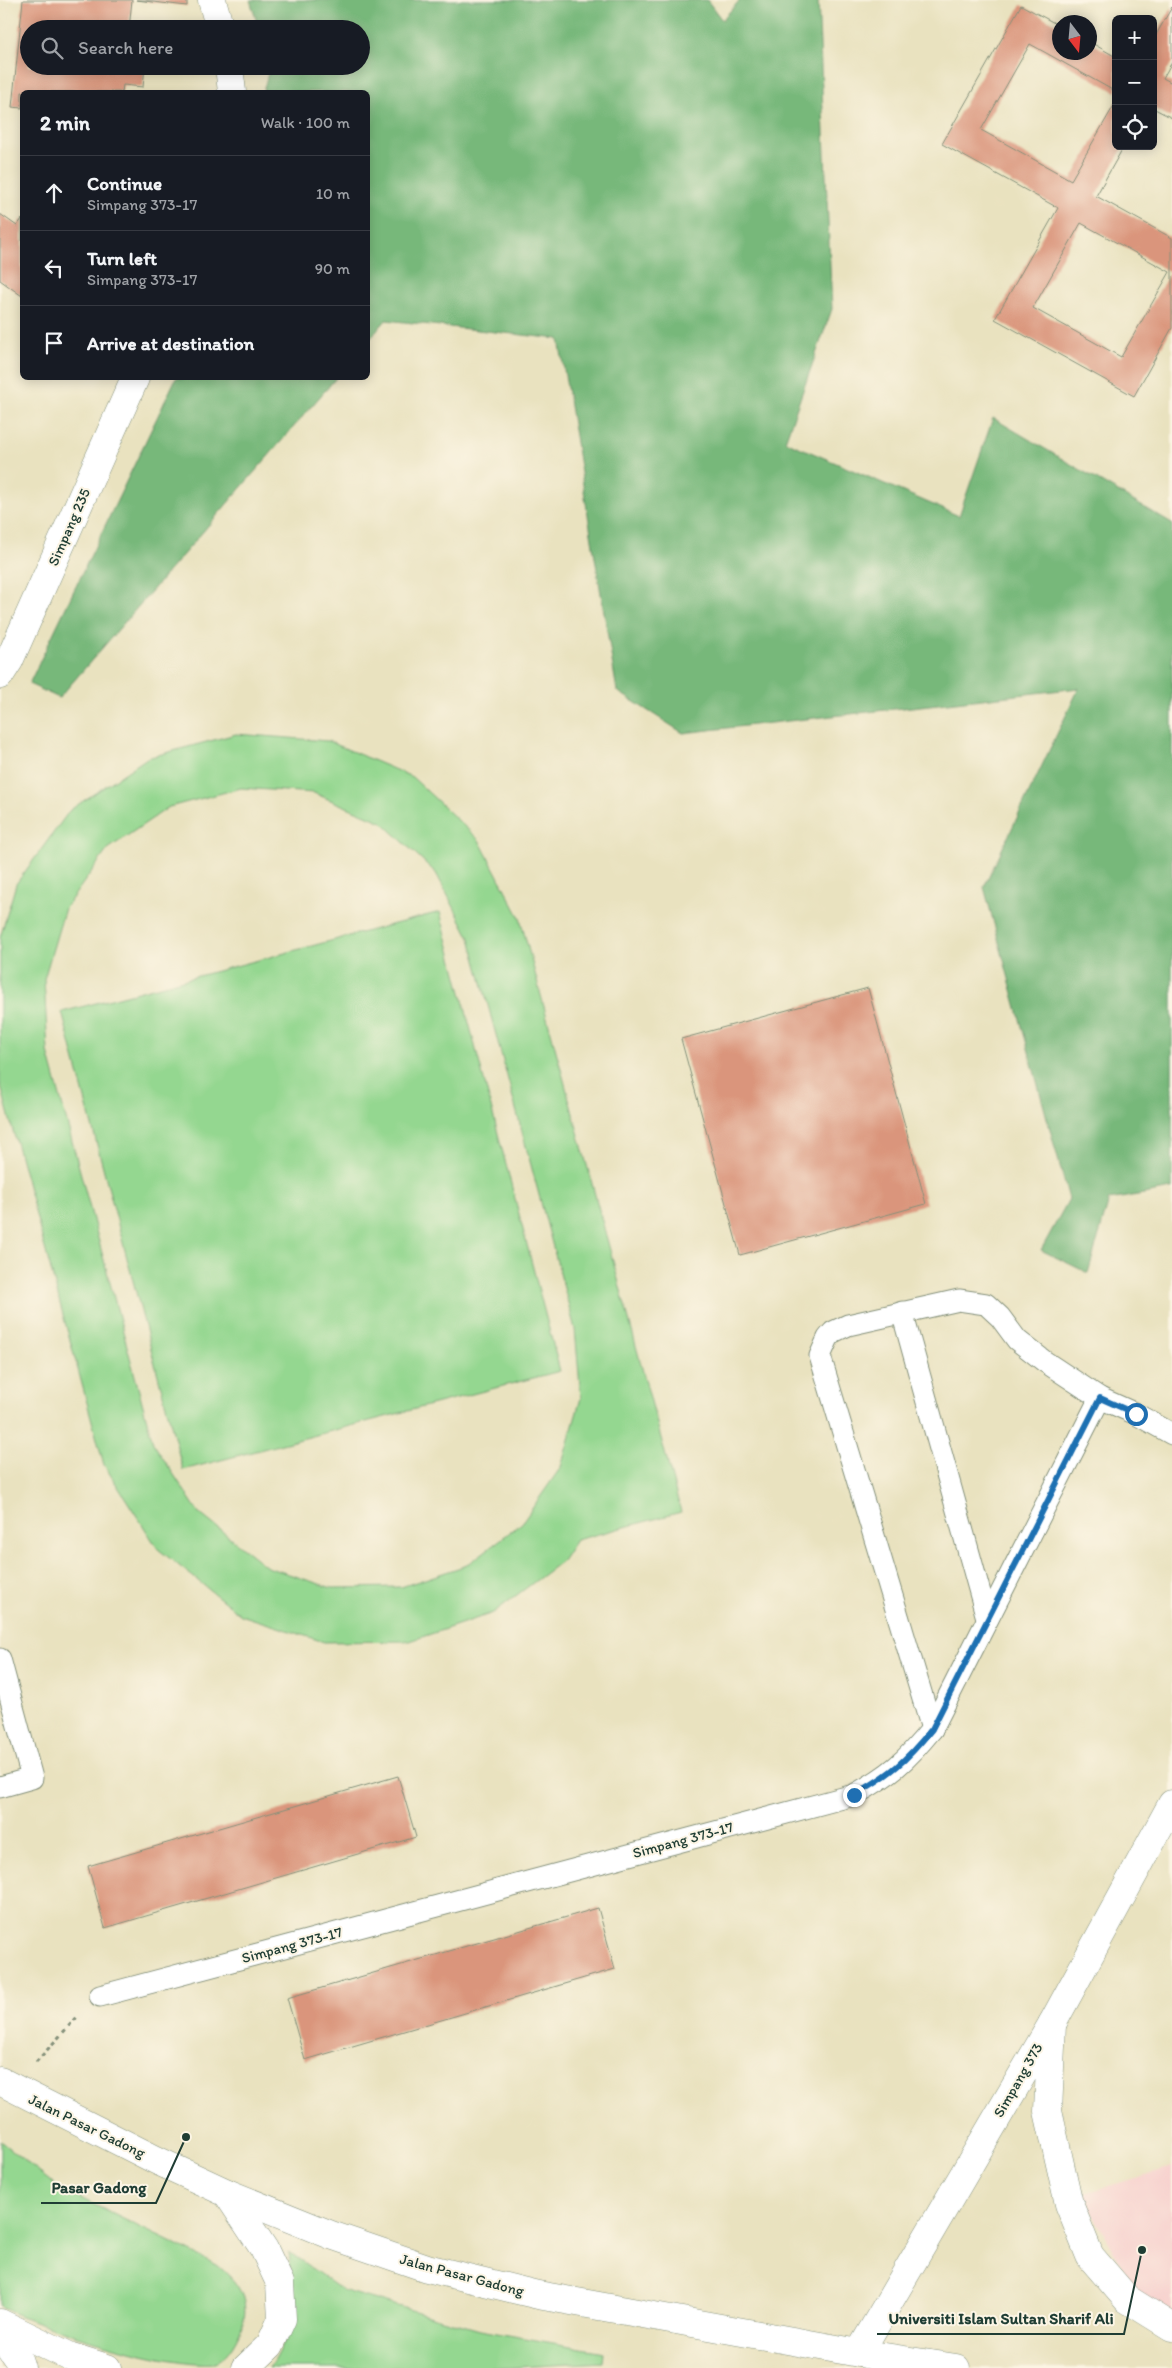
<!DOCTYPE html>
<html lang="en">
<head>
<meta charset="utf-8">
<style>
	body { margin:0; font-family:Itim,sans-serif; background:#20242c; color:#f1f3f6 }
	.controls { position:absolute; right:15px; top:15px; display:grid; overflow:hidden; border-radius:8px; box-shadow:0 2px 12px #0003 }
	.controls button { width:45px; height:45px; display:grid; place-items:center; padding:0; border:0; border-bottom:1px solid #363941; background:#171b24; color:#f1f3f6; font:25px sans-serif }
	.compass { position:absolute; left:1052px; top:15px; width:45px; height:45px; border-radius:50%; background:#171b24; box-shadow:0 2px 12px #0003; rotate:164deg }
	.stop { position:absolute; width:15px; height:15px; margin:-11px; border:4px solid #1f6fb2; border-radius:50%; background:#fff }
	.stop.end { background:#1f6fb2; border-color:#fff; box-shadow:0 1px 5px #0008 }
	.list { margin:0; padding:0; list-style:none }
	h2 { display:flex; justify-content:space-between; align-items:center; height:65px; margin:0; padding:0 20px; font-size:21px }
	h2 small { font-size:16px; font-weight:400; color:#9ea1a6 }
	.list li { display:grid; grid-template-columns:32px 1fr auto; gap:15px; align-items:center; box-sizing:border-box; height:75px; padding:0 20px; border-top:1px solid #363941 }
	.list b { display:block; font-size:19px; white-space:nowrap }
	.list p { margin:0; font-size:16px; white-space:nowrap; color:#9ea1a6 }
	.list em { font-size:16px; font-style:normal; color:#9ea1a6 }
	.icon { flex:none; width:28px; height:28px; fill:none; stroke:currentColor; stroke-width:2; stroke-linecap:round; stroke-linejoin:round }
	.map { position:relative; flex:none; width:1172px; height:2368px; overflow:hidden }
	.search { position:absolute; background:#171b24; box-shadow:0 2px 12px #0003; left:20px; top:20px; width:350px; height:55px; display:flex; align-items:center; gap:12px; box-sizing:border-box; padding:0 18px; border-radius:28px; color:#9ea1a6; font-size:19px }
	.panel { position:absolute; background:#171b24; box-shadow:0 2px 12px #0003; left:20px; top:90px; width:350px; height:290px; border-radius:8px }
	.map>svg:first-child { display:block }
</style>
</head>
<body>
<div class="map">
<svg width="1172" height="2368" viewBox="0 0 1172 2368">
	<rect width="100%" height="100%" fill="#fcf5e5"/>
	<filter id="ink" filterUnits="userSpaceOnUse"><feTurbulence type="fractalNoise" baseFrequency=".02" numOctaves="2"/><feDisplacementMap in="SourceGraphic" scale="10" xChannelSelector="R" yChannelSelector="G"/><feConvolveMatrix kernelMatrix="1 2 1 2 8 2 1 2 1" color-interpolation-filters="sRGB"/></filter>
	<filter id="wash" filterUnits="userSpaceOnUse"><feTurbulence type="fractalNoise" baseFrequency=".0096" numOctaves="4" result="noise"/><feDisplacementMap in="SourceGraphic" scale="20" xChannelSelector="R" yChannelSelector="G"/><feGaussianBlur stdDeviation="1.12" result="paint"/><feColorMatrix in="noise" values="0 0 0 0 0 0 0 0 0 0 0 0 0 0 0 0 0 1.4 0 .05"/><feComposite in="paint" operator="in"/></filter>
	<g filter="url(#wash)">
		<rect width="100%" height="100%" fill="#e9e2bf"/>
		<polygon fill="#f7d0cd" points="1172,2167 1172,2319 1143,2305 1082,2194"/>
		<g fill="#94d790" stroke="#5a8a62" fill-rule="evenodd">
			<path d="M236 734 328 741 412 777 479 840 520 918 681 1512 576 1540 562 1561 493 1613 410 1641 324 1642 241 1615 158 1549 104 1465 0 1083V938L16 884 70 810 147 758ZM241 788 314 793 382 822 436 873 470 938 575 1329 581 1398 561 1467 522 1523 467 1565 401 1587 332 1588 267 1567 199 1513 153 1443 48 1052 44 979 65 908 108 849 169 807Z"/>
			<polygon points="440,912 560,1371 183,1470 62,1012"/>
			<path d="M0 2141 56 2186 217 2265C236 2280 250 2298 243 2323 239 2337 228 2357 215 2363 169 2368 44 2328 0 2307Z"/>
			<path d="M289 2252 342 2290 480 2330 604 2352 603 2362 504 2368H269C295 2329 293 2297 289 2252Z"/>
		</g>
		<g fill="#77b87a" stroke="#4b7a57">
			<polygon points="250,0 707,0 722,20 740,0 818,0 832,309 785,441 959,516 993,418 1172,524 1172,1189 1109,1200 1088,1273 1041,1250 1069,1199 984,887 1079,688 683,733 617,691 559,339 386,320 368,341 368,92 263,92 270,66 361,66 361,29 259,29"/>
			<polygon points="176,378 336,378 59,698 29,684"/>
		</g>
		<g id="blocks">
			<g fill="#da957b" fill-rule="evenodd">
				<polygon points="23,0 132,0 129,29 29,29 29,66 145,66 143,87 123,85 122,92 22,92 22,108 12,107"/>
				<polygon points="136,0 187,0 187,6"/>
				<path d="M1021 5 1060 26V52H1090V42L1116 57V92L1030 44 981 130 1071 180 1116 102V146H1124L1096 196 1172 238V328L1134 396 995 319 1058 208 942 144ZM1081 223 1170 272 1121 357 1033 308Z"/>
				<polygon points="1172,7 1172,62 1163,78 1172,83 1172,118 1153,108 1153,40"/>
				<polygon points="0,214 17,226 22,219 22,296 0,280"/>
				<polygon points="868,988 926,1204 740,1255 681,1039"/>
				<polygon points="398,1776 416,1837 105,1928 88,1866"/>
				<polygon points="598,1908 615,1969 305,2060 287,1998"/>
			</g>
		</g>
	</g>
	<g filter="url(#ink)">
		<use href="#blocks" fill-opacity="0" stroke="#84907a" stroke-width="1"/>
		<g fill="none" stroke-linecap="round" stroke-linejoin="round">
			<g stroke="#84907a" stroke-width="23">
				<g id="lane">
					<polyline points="902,1312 987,1618"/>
					<polyline points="0,1659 32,1778 0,1787"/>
					<polyline points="932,1729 820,1356 828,1338 833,1332 848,1325 959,1300 986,1304 1000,1317 1017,1340 1044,1361 1100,1398 1136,1414 1172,1434"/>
					<path d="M100 1996 854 1795C891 1774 905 1762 932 1729L1100 1398"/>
				</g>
			</g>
			<g stroke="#84907a" stroke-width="29">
				<g id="street">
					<polyline points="212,0 220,29"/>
					<polyline points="229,66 232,92"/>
					<polyline points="0,675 9,661 135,378"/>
					<polyline points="0,2334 18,2359 21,2368"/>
					<polyline points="859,2353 1052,2024 1172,1804"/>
				</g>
			</g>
			<g stroke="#84907a" stroke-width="29">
				<g id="secondary">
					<polyline points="1052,2024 1048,2111 1069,2204 1090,2256 1127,2299 1172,2327"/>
					<polyline points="0,2081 156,2160 227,2193 331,2235 427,2268 538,2295 859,2353 956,2368"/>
					<polyline points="227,2193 264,2249 280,2283 282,2319 270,2345 246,2368"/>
					<polyline points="0,2323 69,2356 107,2368"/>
				</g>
			</g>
			<polyline stroke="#84907a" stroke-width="3" stroke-dasharray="4 4" stroke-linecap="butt" points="36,2062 79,2015"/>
			<use href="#lane" stroke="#fff" stroke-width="21"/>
			<use href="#street" stroke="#fff" stroke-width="28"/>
			<use href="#secondary" stroke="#fff" stroke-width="28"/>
		</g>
	</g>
	<g fill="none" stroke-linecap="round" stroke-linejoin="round" filter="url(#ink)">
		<path stroke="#1f6fb2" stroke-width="6" d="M854 1795C891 1774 905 1762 932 1729L1100 1398 1136 1414"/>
	</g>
	<g text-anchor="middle" stroke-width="4" stroke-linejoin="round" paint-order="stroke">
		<g font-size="15" fill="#1f3d34" stroke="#fcf5e5">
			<text transform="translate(69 527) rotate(-66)" y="5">Simpang 235</text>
			<text transform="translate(683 1840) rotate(-15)" y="5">Simpang 373-17</text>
			<text transform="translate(292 1945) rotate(-15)" y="5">Simpang 373-17</text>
			<text transform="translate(1018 2080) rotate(-60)" y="5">Simpang 373</text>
			<text transform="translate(87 2126) rotate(26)" y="5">Jalan Pasar Gadong</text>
			<text transform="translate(462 2275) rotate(15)" y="5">Jalan Pasar Gadong</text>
		</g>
	</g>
	<path fill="none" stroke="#1f3d34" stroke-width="2" d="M186 2137L156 2203H41M1142 2250L1124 2334H877"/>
	<g fill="#1f3d34" stroke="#fcf5e5" stroke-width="2">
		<circle cx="186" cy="2137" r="5"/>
		<circle cx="1142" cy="2250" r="5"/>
	</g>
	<g font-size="16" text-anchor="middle" font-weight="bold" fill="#1f3d34" stroke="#fcf5e5" stroke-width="4" stroke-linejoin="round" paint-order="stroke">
		<text x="99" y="2193">Pasar Gadong</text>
		<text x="1001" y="2324">Universiti Islam Sultan Sharif Ali</text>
	</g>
</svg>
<div class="controls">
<button>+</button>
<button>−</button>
<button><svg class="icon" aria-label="locate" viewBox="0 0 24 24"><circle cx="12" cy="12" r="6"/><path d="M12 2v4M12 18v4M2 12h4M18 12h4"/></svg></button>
</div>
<svg class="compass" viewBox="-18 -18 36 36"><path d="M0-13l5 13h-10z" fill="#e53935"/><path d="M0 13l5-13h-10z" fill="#9ea1a6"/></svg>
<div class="stop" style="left:1136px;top:1414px"></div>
<div class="stop end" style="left:854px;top:1795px"></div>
<div class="search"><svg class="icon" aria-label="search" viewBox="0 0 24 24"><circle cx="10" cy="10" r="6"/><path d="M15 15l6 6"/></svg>Search here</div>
<section class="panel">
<h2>2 min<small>Walk · 100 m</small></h2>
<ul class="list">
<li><svg class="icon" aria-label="ahead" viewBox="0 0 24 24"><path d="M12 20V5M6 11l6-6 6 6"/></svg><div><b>Continue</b><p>Simpang 373-17</p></div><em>10 m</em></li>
<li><svg class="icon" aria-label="left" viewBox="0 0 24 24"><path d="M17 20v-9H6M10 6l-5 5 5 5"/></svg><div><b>Turn left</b><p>Simpang 373-17</p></div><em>90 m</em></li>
<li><svg class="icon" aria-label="arrive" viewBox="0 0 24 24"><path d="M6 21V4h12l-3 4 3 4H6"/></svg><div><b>Arrive at destination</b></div></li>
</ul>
</section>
</div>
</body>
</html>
